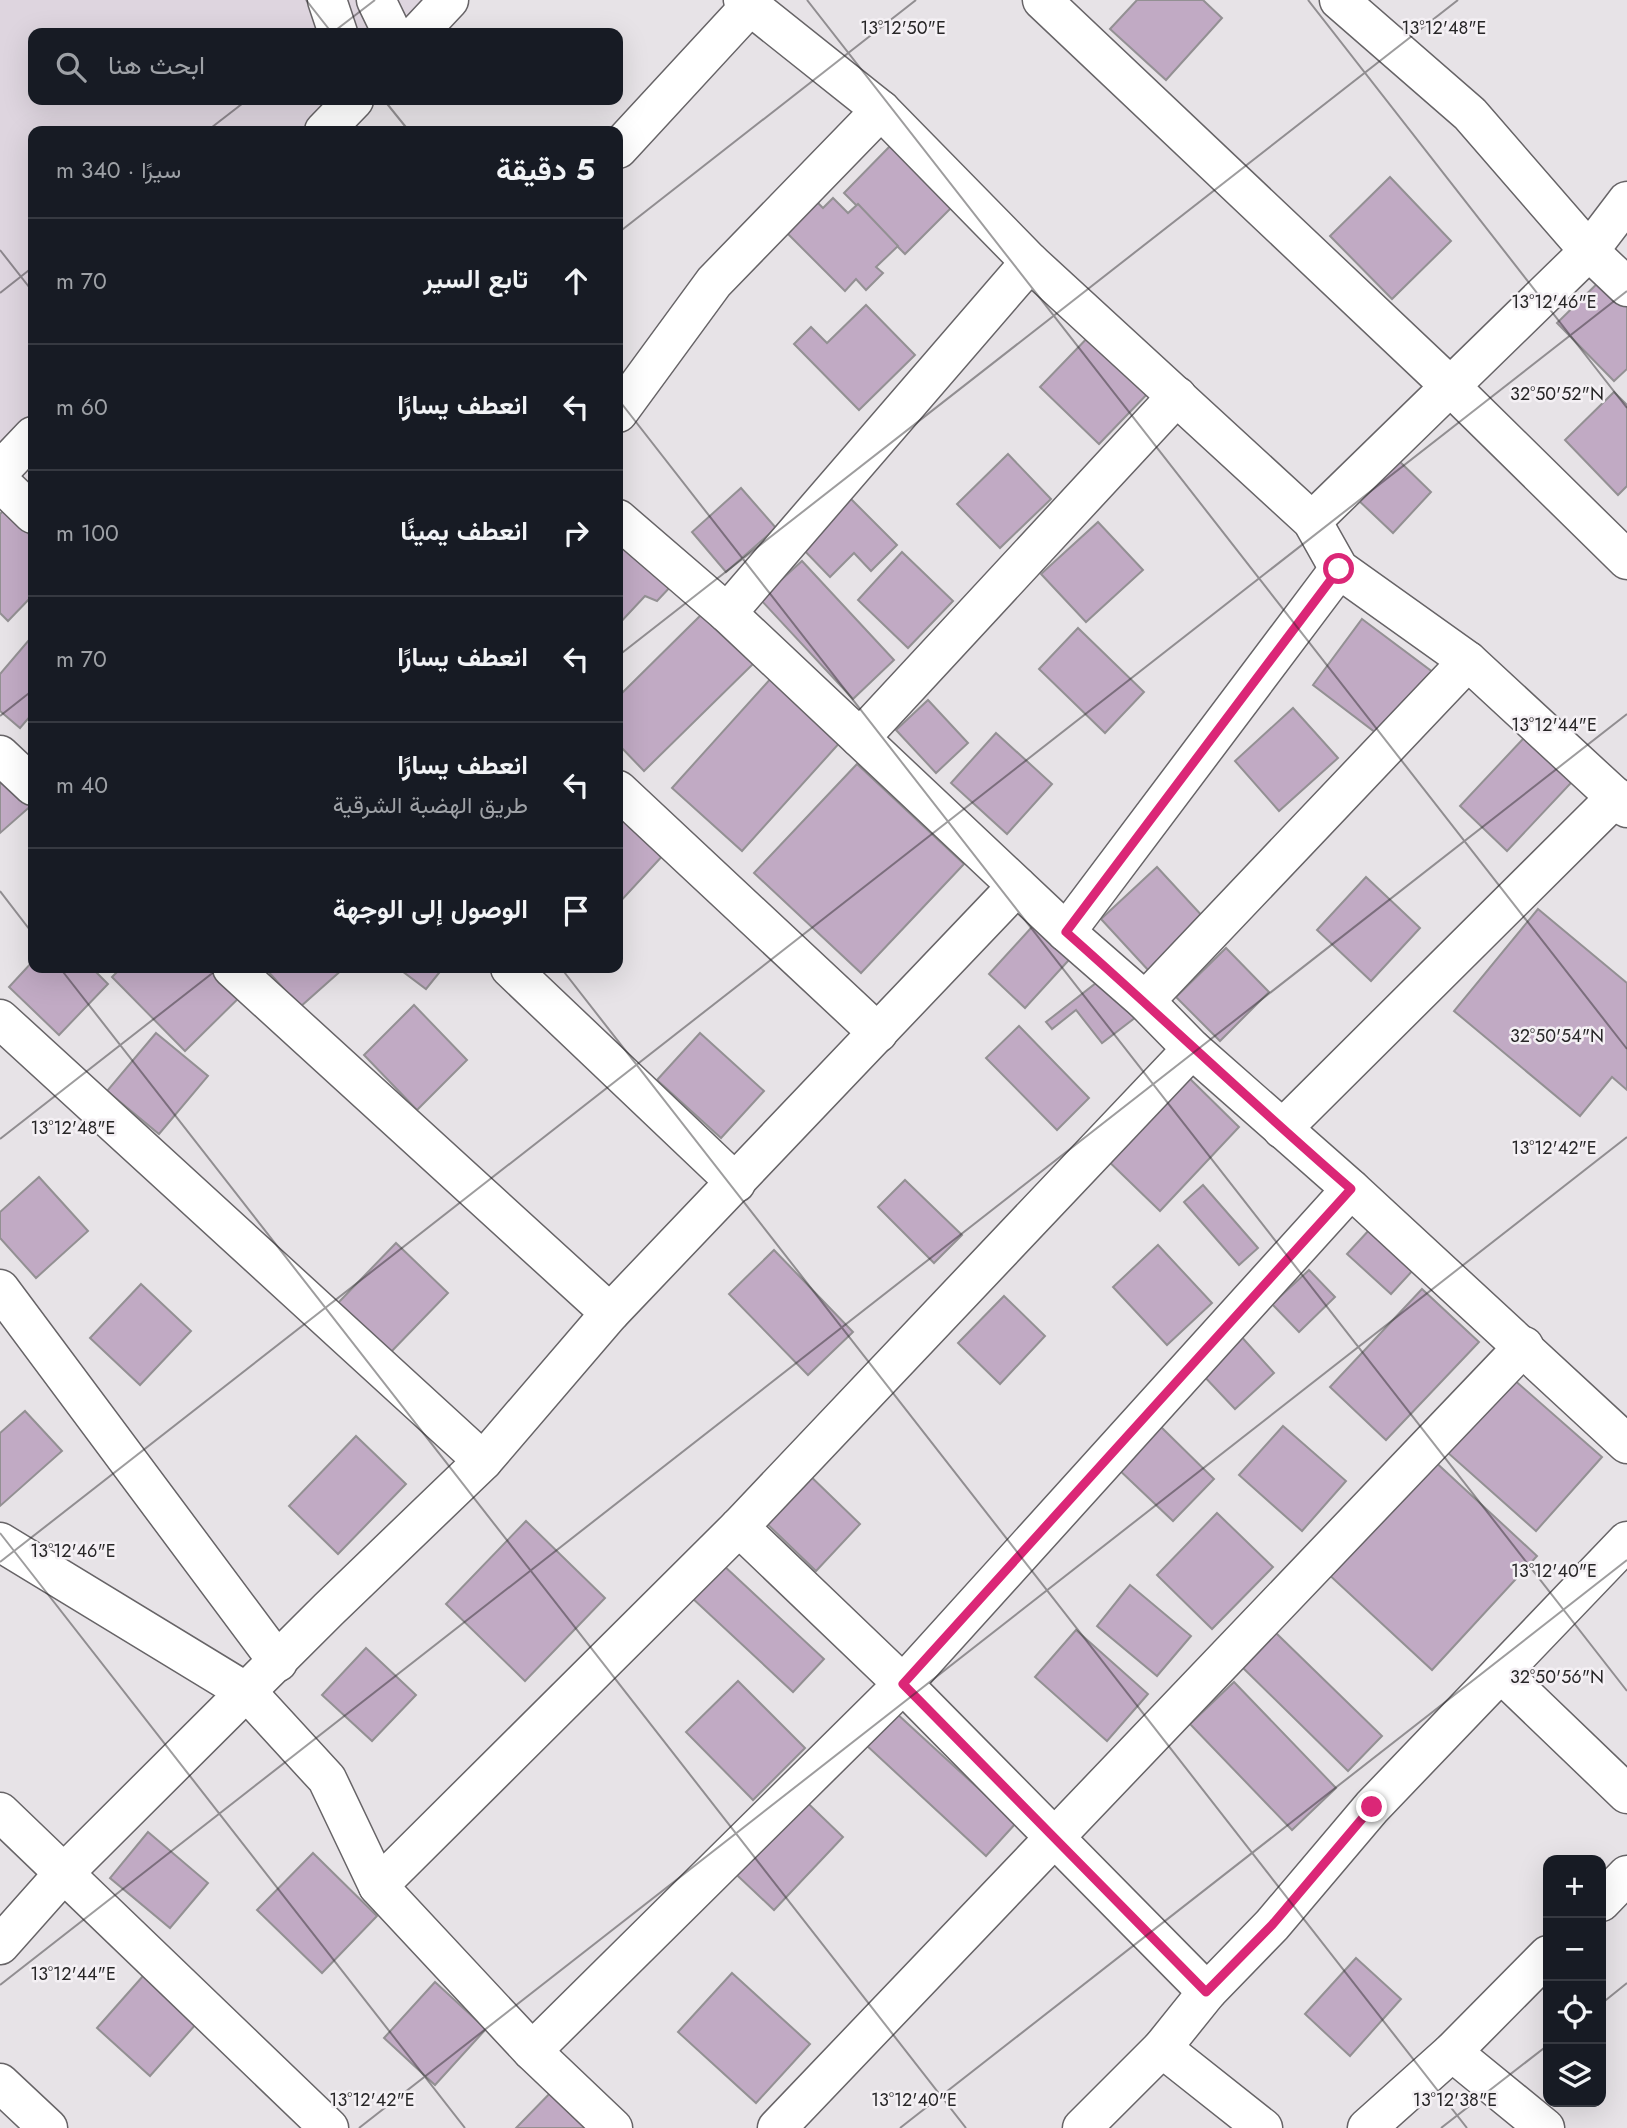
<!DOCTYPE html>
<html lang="ar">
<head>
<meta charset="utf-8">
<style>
	body { margin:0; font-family:Jost,Vazirmatn,sans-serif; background:#20242c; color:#f1f3f6; direction:rtl }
	.controls { position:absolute; right:21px; bottom:21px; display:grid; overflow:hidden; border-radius:14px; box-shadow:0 7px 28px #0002 }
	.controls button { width:63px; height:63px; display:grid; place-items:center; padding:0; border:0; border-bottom:2px solid #363941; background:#171b24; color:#f1f3f6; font:35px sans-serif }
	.stop { position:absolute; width:21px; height:21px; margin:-16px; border:5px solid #db2777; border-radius:50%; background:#fff }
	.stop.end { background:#db2777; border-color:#fff; box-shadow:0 2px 7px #0008 }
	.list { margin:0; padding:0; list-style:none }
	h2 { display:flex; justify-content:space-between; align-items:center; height:91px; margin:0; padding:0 28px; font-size:30px }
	h2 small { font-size:23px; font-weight:400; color:#9ea1a6 }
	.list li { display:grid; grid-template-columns:46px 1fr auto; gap:21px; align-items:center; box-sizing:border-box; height:126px; padding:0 28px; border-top:2px solid #363941 }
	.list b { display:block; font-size:26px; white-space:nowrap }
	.list p { margin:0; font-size:23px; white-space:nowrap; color:#9ea1a6 }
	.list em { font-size:23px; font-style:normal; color:#9ea1a6 }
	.icon { flex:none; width:38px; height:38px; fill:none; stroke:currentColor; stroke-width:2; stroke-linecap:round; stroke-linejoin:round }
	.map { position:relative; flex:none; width:1627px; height:2128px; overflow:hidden; direction:ltr }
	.search { position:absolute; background:#171b24; box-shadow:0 7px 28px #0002; left:28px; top:28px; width:595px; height:77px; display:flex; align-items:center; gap:18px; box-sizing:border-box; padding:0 24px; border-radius:14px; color:#9ea1a6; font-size:26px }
	.panel { position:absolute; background:#171b24; box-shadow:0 7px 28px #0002; left:28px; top:126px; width:595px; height:847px; border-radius:14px; direction:rtl }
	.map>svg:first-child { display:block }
</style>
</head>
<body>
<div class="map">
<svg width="1627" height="2128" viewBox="0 0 1627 2128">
	<rect width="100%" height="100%" fill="#e7e3e7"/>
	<polygon fill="#ded5df" points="0,0 449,0 418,33 33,33 33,100 354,100 324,131 33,131 33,436 0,471"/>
	<g fill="#c1aac4" stroke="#939093" stroke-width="2">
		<polygon points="1137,0 1203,0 1222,18 1166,80 1110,29"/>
		<polygon points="894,142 956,203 905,254 844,193"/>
		<polygon points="1390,177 1451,241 1392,299 1330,236"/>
		<polygon points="833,198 848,213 858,204 898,246 876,267 883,273 866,290 856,279 845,291 784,230 814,199 823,208"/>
		<polygon points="1609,272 1627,291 1627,369 1614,381 1557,323"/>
		<polygon points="866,305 915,355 859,410 794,344 811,327 827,343"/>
		<polygon points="1095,330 1154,387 1099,444 1040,387"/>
		<polygon points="1614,392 1627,405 1627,486 1618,495 1565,440"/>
		<polygon points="1008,454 1051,499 1000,548 957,504"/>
		<polygon points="1395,457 1431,492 1393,533 1356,498"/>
		<polygon points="741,488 776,528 726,572 692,532"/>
		<polygon points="848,496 897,545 871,571 854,553 830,577 799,545"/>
		<polygon points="4,510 33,538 33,595 8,621 0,613 0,514"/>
		<polygon points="1098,522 1143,570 1086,622 1041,574"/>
		<polygon points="625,538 673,584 657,601 645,596 618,625 618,546"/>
		<polygon points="902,552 953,601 908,648 858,600"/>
		<polygon points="802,561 894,660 853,699 760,599"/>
		<polygon points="704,612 754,663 644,771 618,744 618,697"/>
		<polygon points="1362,619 1434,673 1384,739 1313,685"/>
		<polygon points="1078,628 1144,692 1105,733 1039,669"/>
		<polygon points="29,640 33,644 33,713 20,728 0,711 0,674"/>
		<polygon points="773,676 843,739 742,851 672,788"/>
		<polygon points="928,700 968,743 936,773 896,730"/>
		<polygon points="1293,708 1338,758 1279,811 1235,761"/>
		<polygon points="1537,724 1584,769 1507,851 1460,806"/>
		<polygon points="996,733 1052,784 1007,834 951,783"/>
		<polygon points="857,764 964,864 861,973 754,873"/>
		<polygon points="0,772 33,804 0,833"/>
		<polygon points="618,807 666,852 618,904"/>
		<polygon points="1157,867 1205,919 1149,971 1101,919"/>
		<polygon points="1366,877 1420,928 1371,981 1317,930"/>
		<polygon points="1538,909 1627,983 1627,1090 1612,1077 1580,1116 1454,1011"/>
		<polygon points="1041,917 1078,950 1025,1008 989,974"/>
		<polygon points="1226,948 1269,992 1220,1041 1176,997"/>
		<polygon points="33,961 33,968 92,968 108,984 59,1035 9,987"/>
		<polygon points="121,968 237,968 253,984 185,1051 112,977"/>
		<polygon points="265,968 344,968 300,1007"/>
		<polygon points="398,968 443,968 426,989"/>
		<polygon points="1105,976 1136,1017 1102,1043 1076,1010 1052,1029 1046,1022"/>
		<polygon points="414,1005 467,1060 417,1110 364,1055"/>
		<polygon points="1019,1026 1089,1098 1057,1130 986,1058"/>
		<polygon points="156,1033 208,1076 159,1134 107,1091"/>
		<polygon points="700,1033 764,1091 721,1138 657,1080"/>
		<polygon points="1180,1069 1239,1127 1160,1211 1100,1153"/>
		<polygon points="39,1177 88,1231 36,1278 0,1238 0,1212"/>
		<polygon points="905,1180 962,1235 934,1263 878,1207"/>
		<polygon points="1203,1185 1258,1248 1239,1265 1184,1202"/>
		<polygon points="1370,1229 1414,1269 1391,1294 1347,1254"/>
		<polygon points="396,1243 448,1293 389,1354 337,1304"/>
		<polygon points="1158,1245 1212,1303 1167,1345 1113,1287"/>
		<polygon points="774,1250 853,1332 808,1375 729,1294"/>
		<polygon points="1309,1270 1335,1297 1299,1332 1272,1304"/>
		<polygon points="141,1284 191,1331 140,1385 90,1338"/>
		<polygon points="1422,1289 1479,1342 1386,1440 1330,1387"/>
		<polygon points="1004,1296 1045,1336 1000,1384 958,1343"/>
		<polygon points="1239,1334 1274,1373 1235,1409 1200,1372"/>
		<polygon points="1512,1378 1602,1457 1536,1531 1447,1452"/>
		<polygon points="25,1411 62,1451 0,1506 0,1433"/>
		<polygon points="1157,1423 1214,1479 1173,1521 1115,1466"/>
		<polygon points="1283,1426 1346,1481 1302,1531 1239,1475"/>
		<polygon points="356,1436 406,1484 338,1554 289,1506"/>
		<polygon points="1430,1457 1537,1556 1432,1670 1325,1571"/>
		<polygon points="803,1469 860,1524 816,1571 758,1515"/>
		<polygon points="1217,1513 1273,1567 1212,1629 1157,1575"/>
		<polygon points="526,1521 605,1598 525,1681 446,1604"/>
		<polygon points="722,1564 824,1659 793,1692 691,1597"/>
		<polygon points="1130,1585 1191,1636 1157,1676 1097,1626"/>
		<polygon points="1076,1630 1148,1694 1107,1741 1035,1677"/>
		<polygon points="1276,1633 1382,1736 1348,1771 1242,1667"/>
		<polygon points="366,1648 416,1695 372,1741 322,1695"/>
		<polygon points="738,1681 805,1748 753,1800 686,1732"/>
		<polygon points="1234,1682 1336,1788 1292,1830 1190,1724"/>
		<polygon points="895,1712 1016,1823 986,1856 865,1744"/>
		<polygon points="791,1787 843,1837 774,1910 722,1861"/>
		<polygon points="148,1832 208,1883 170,1928 110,1878"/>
		<polygon points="313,1853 377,1916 322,1973 257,1910"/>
		<polygon points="1356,1958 1401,1999 1350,2056 1305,2014"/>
		<polygon points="151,1967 204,2015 150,2076 97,2028"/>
		<polygon points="732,1973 810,2044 756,2103 678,2032"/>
		<polygon points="435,1982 486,2029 435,2085 384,2038"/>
		<polygon points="559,2084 604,2128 516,2128"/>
	</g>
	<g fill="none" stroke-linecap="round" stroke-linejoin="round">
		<g stroke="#676467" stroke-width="41">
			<g id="street">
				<polyline points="327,0 338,33"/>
				<polyline points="376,0 392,33"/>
				<polyline points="743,0 881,110 1030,262 1312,521 1339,569 1468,661 1627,808"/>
				<polyline points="1042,0 1449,385 1627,560"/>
				<polyline points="1339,0 1470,114 1589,251 1627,287"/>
				<polyline points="418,33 449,0"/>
				<polyline points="324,131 354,100"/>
				<polyline points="618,149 750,6"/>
				<polyline points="618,413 714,282 881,110"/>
				<polyline points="0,471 33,436"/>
				<polyline points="0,482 33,514"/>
				<polyline points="618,519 727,613 1066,932 1145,1001 1192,1049 1351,1189 1627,1444"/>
				<polyline points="1312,521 1589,251 1627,201"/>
				<polyline points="727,613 1030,262"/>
				<polyline points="860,738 1177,396"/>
				<polyline points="0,755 33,786"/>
				<polyline points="618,790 878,1033"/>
				<polyline points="1066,932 1339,569"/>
				<polyline points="232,968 610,1313"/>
				<polyline points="510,968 736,1183"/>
				<polyline points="1145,1001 1468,661"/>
				<polyline points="0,1019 483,1461"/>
				<polyline points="1282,1129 1616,797"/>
				<polyline points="0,1289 278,1662"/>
				<polyline points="739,1527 903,1684 1207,1992"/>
				<polyline points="0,1542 248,1693 327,1779 378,1886"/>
				<polyline points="1501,1673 1627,1794"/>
				<polyline points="0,1812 329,2128"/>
				<polyline points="1601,1902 1627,1875"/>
				<polyline points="0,1945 64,1873 329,1609 483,1461 610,1313 1017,886"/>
				<polyline points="1162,2048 1263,2128"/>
				<polyline points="532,2051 903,1684 1351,1189"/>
				<polyline points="1452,2052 1545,2128"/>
				<polyline points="0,2083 48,2128"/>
				<polyline points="613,2128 532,2051 378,1886 739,1527 1192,1049"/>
				<polyline points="777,2128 1524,1346"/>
				<polyline points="1367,2128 1452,2052 1548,1955"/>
			</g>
		</g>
		<g stroke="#676467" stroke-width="41">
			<polyline id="primary" points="1082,2128 1162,2048 1207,1992 1272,1925 1372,1807 1627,1541"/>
		</g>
		<use href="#street" stroke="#fff" stroke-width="38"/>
		<use href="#primary" stroke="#fff" stroke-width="38"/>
	</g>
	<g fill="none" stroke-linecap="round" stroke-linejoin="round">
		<path stroke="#db2777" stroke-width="9" d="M1339 569 1066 932C1162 1017 1254 1105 1351 1189L903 1684 1206 1992 1272 1925 1372 1807"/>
	</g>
	<path fill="none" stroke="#272627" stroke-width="2" stroke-opacity="0.45" d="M306 0 332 33M807 0 1627 1049M1308 0 1627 408M332 33 375 0M384 100 409 131M207 131 247 100M618 233 916 0M0 250 33 292M0 293 33 267M618 399 1627 1691M618 656 1458 0M0 716 33 690M0 891 33 934M60 968 966 2128M561 968 1467 2128M0 1139 219 968M0 1533 465 2128M0 1562 1627 291M0 1985 1627 714M1601 2004 1627 1983M359 2128 1627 1137M900 2128 1627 1560M1441 2128 1548 2045"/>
	<g font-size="18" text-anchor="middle" fill="#272627" stroke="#f4f0f4" stroke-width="5" stroke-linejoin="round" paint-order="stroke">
		<text x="903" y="34">13°12'50"E</text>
		<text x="1444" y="34">13°12'48"E</text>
		<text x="1554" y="308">13°12'46"E</text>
		<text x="1557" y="400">32°50'52"N</text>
		<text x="1554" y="731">13°12'44"E</text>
		<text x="1557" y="1042">32°50'54"N</text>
		<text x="73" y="1134">13°12'48"E</text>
		<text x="1554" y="1154">13°12'42"E</text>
		<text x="73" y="1557">13°12'46"E</text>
		<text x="1554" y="1577">13°12'40"E</text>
		<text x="1557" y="1683">32°50'56"N</text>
		<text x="73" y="1980">13°12'44"E</text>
		<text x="372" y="2106">13°12'42"E</text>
		<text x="914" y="2106">13°12'40"E</text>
		<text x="1455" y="2106">13°12'38"E</text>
	</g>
</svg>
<div class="controls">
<button>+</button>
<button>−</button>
<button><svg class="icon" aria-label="locate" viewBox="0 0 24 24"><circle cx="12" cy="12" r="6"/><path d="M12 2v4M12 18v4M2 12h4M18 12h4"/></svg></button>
<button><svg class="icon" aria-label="layers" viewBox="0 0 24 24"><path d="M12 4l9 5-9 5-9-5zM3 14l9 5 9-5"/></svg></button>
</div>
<div class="stop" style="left:1339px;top:569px"></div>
<div class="stop end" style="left:1372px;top:1807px"></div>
<div class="search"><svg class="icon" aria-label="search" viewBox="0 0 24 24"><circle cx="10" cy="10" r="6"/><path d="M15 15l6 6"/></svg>ابحث هنا</div>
<section class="panel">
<h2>5 دقيقة<small>سيرًا · 340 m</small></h2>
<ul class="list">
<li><svg class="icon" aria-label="ahead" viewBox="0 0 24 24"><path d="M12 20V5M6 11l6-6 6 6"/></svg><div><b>تابع السير</b></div><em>70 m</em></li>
<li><svg class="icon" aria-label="left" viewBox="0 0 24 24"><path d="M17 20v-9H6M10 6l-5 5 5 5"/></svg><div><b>انعطف يسارًا</b></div><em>60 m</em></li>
<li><svg class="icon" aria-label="right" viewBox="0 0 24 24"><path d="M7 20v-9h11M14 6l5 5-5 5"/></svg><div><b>انعطف يمينًا</b></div><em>100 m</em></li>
<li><svg class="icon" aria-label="left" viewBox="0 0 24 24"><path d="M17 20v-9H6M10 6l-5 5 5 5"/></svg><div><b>انعطف يسارًا</b></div><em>70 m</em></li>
<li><svg class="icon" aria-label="left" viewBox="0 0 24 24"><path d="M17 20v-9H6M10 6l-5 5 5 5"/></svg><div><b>انعطف يسارًا</b><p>طريق الهضبة الشرقية</p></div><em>40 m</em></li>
<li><svg class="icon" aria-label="arrive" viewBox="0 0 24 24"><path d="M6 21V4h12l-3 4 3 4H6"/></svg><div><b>الوصول إلى الوجهة</b></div></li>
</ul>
</section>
</div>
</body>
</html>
